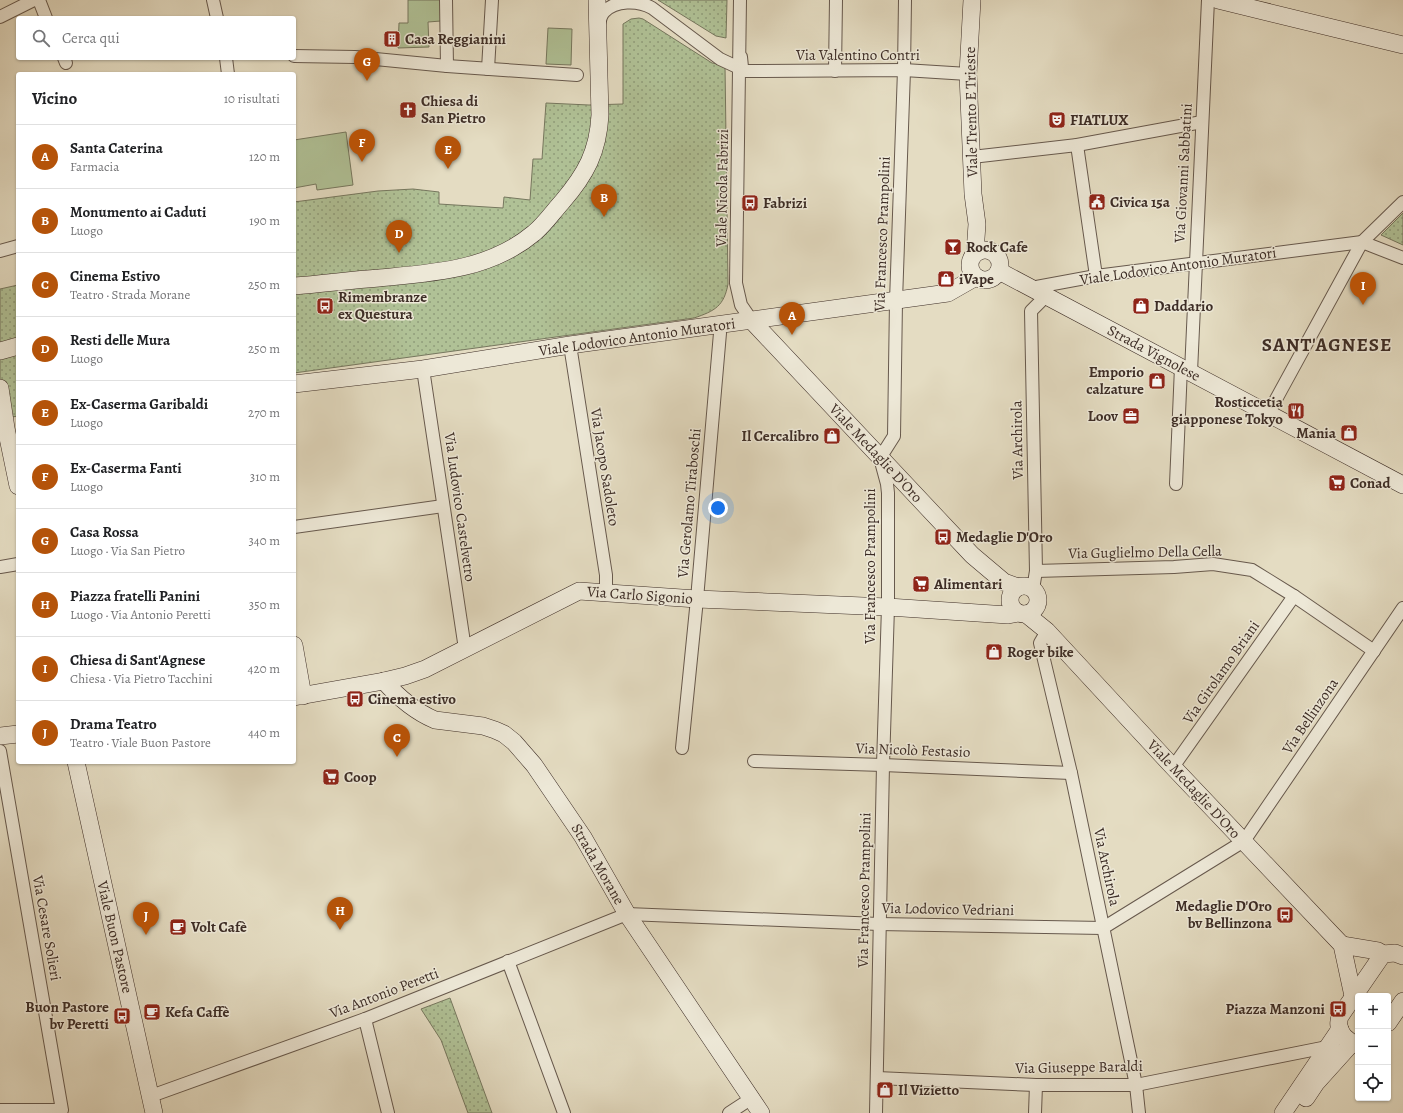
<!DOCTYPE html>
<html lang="it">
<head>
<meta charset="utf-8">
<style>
	body { margin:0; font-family:Alegreya,serif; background:#f2f2f2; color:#202124 }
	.controls { position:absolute; right:12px; bottom:12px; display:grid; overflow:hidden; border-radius:4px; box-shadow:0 1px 3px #0004 }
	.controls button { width:36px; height:36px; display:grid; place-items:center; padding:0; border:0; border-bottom:1px solid #e0e0e0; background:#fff; color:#202124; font:20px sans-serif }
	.you { position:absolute; left:718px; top:508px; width:14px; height:14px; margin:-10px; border:3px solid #fff; border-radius:50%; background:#1a73e8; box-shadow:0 0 0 6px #1a73e833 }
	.badge { display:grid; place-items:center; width:26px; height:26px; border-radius:50%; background:#b45309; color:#fff; font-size:13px; font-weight:700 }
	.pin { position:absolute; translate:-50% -33px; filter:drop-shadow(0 1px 2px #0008) }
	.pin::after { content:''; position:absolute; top:21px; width:14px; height:12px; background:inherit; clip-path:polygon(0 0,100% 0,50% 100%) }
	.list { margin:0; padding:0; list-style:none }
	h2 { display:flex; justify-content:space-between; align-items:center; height:52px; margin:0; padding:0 16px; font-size:17px }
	h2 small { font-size:13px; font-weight:400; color:#757577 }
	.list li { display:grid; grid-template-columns:26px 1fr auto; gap:12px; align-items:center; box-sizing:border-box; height:64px; padding:0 16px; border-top:1px solid #e0e0e0 }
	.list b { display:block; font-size:15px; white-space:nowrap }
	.list p { margin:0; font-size:13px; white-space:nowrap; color:#757577 }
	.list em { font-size:13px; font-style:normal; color:#757577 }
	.icon { flex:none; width:22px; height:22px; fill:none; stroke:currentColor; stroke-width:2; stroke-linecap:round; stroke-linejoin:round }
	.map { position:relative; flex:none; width:1403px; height:1113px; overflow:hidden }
	.search { position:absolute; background:#fff; box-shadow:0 1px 3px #0004; left:16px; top:16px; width:280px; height:44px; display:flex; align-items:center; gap:10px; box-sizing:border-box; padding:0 14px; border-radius:4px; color:#757577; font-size:15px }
	.panel { position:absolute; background:#fff; box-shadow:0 1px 3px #0004; left:16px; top:72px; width:280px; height:692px; border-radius:4px }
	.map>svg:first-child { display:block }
</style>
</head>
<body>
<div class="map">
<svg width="1403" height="1113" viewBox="0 0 1403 1113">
	<defs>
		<pattern id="park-dots" width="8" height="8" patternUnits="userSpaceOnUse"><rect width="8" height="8" fill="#b0c196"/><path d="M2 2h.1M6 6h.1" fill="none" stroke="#909d7a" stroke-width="1.8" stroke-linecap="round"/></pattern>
	</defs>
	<rect width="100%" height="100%" fill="#e4dcc2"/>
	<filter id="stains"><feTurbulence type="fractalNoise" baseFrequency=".005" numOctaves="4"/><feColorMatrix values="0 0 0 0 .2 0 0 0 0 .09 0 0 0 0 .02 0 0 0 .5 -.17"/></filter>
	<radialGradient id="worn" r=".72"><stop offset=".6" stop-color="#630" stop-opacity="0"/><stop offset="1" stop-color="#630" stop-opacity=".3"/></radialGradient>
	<g fill="url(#park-dots)" stroke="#76775e">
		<polygon points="658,0 727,0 726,38 716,36"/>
		<path d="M639 18 643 19 712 63 725 65 728 284C724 306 715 311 694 318L294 373V202L378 191 413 189 439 192V204L503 208 504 197 530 200 533 159H542L546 103 589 105 623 104V24L631 19Z"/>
		<polygon points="1403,213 1403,245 1381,235"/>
		<polygon points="18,285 18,416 0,419 0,289"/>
		<polygon points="450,998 492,1113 468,1113 441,1040 421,1009"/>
	</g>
	<g fill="#b0c196" stroke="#76775e">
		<polygon points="408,0 441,0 441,21 428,22 429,47 398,48 399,23 408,23"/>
		<polygon points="548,28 572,29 571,65 546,64"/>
		<polygon points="346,132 353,185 317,190 316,184 294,188 294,140"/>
	</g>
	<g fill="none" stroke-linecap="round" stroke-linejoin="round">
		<g stroke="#67594d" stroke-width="14">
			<g id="street">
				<polyline points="39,0 46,18"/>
				<polyline points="213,0 217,18"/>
				<polyline points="446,0 447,66"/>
				<polyline points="740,0 736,283 741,305 752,321"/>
				<polyline points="0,17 34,0"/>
				<path d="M599 24C600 20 601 15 604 12 615 0 638 0 652 8L720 59 735 66 738 64 740 60"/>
				<polyline points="294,56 355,57 447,66 577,75"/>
				<polyline points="741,57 742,67 745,71 748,71 904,70 968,74"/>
				<polyline points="64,58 66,63"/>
				<polyline points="226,58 228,74"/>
				<polyline points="488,69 492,0"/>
				<polyline points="835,71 836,0"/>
				<polyline points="1077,145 1096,276"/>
				<polyline points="972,157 1077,145 1202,122"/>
				<polyline points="1403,202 1362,242 1403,258"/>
				<polyline points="0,251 18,246"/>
				<polyline points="1031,288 1096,276 1362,242"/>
				<polyline points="570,345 606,575 606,593"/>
				<polyline points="423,369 465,649"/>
				<polyline points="1191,372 1208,0"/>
				<polyline points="1268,414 1362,242"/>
				<polyline points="1176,484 1181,367"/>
				<polyline points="294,527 443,506"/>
				<polyline points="0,567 18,564"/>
				<polyline points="1036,571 1174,567 1213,564 1252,570 1294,596 1374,651"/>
				<polyline points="1033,589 1036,571 1031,311 1046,296"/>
				<polyline points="1047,631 1040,643 1071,773 1136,1085 1139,1113"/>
				<polyline points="682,748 697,599 720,333"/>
				<polyline points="0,751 62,1110 0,1110"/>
				<polyline points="754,761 883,765 1071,773"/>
				<polyline points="1173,767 1294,596"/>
				<polyline points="508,961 564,1113"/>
				<polyline points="365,1019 388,1113"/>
				<polyline points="877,1078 1036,1085 1136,1085 1327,1047"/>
				<polyline points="151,1096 365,1019 627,914 879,924 1103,928 1244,841 1403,608"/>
				<polyline points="729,1113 752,1098"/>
				<polyline points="876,1113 883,765 888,607 888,493 887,484 880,458 894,436 896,301 904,70 905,0"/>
				<polyline points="1035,1113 1036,1085"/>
			</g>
		</g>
		<g stroke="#3d2d26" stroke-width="18">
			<g id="secondary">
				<polyline points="972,0 968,74 973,194 977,224 975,253"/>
				<polyline points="1218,0 1403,45"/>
				<circle cx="985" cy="265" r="15"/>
				<polyline points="999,271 1403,485"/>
				<path d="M294 286C322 284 350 280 379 278 433 273 490 270 534 233 544 225 553 212 562 202 586 174 598 152 600 115L597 0"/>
				<polyline points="752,321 972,555 1004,582 1018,587"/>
				<polyline points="0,351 18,346"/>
				<polyline points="294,384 423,369 570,345 948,293 976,277"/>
				<polyline points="0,388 6,428 18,486"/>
				<circle cx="1024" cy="600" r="14"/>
				<polyline points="1026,614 1047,631 1173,767 1342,945 1353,996"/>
				<polyline points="294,645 303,696"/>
				<path d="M384 681C398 697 414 711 435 720L483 726 495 730 504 734 514 742 534 765 583 837 627 914 761 1113"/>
				<polyline points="294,697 384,681 405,676 425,669 579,591 697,599 888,607 1008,615 1018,613"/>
				<polyline points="0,736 18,734"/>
				<polyline points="76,762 154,1113"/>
				<polyline points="1342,945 1378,951 1383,954"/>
				<polyline points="1388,1023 1403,1001"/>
				<path d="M1358 1045C1348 1042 1337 1033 1339 1021 1339 1018 1341 1015 1343 1012L1383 954 1395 953 1403 956"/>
				<polyline points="1306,1098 1316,1083 1352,1043"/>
				<polyline points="1283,1113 1340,1029"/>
			</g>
		</g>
		<use href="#street" stroke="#ede8d7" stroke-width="12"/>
		<use href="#secondary" stroke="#ede8d7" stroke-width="17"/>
	</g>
	<defs>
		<g id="building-square" transform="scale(0.9)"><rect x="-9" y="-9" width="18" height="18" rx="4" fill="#8f2418" stroke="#ede8d7"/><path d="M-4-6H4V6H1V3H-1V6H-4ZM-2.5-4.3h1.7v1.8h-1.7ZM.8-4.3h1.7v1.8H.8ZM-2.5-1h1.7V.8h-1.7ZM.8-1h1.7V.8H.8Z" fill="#fff"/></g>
		<g id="church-square" transform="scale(0.9)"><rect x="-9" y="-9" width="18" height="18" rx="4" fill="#8f2418" stroke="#ede8d7"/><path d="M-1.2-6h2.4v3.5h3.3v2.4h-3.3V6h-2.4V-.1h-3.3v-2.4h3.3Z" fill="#fff"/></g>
		<g id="theatre-square" transform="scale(0.9)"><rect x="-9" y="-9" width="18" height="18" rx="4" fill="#8f2418" stroke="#ede8d7"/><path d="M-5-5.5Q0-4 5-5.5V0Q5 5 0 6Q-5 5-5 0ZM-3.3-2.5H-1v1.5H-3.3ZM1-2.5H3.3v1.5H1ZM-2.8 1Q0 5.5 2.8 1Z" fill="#fff"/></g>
		<g id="civic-square" transform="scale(0.9)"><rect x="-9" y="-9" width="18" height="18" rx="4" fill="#8f2418" stroke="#ede8d7"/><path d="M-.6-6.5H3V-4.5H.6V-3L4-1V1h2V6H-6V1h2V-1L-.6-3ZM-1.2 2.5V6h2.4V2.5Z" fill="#fff"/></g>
		<g id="bus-square" transform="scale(0.9)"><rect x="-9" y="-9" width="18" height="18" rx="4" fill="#8f2418" stroke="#ede8d7"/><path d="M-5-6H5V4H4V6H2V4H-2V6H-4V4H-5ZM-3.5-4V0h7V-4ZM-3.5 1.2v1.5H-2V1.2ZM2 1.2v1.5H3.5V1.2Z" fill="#fff"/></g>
		<g id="bar-square" transform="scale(0.9)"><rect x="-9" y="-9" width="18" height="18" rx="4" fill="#8f2418" stroke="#ede8d7"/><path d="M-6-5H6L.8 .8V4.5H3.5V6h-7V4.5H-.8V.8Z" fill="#fff"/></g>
		<g id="shop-square" transform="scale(0.9)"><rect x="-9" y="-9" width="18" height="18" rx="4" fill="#8f2418" stroke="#ede8d7"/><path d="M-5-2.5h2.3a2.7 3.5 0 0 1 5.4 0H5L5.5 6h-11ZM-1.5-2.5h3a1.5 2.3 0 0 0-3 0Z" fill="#fff"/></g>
		<g id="restaurant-square" transform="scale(0.9)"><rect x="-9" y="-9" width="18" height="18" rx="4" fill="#8f2418" stroke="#ede8d7"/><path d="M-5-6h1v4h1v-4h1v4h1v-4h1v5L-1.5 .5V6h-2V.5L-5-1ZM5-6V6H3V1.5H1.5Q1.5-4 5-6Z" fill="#fff"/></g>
		<g id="office-square" transform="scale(0.9)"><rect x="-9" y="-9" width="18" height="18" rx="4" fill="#8f2418" stroke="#ede8d7"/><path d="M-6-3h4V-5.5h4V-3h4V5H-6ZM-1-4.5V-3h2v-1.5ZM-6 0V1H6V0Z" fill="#fff"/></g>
		<g id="supermarket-square" transform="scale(0.9)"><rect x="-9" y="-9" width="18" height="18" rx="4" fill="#8f2418" stroke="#ede8d7"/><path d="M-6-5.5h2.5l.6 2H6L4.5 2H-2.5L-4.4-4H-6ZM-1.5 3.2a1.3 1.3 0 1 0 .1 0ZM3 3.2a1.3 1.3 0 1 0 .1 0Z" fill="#fff"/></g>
		<g id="cafe-square" transform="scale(0.9)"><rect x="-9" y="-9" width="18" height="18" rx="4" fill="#8f2418" stroke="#ede8d7"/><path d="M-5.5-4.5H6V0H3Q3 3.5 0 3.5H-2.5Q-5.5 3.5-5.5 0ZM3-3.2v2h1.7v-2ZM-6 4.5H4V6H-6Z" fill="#fff"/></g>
	</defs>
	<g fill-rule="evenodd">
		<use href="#building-square" x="392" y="39"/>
		<use href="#church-square" x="408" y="110"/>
		<use href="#theatre-square" x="1057" y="120"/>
		<use href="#civic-square" x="1097" y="202"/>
		<use href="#bus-square" x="750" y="203"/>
		<use href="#bar-square" x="953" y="247"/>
		<use href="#shop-square" x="946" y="279"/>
		<use href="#bus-square" x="325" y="306"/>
		<use href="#shop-square" x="1141" y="306"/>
		<use href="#shop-square" x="1157" y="381"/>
		<use href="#restaurant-square" x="1296" y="411"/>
		<use href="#office-square" x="1131" y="416"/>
		<use href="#shop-square" x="1349" y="433"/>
		<use href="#shop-square" x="832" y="436"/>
		<use href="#supermarket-square" x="1337" y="483"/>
		<use href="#bus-square" x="943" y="537"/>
		<use href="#supermarket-square" x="921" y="584"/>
		<use href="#shop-square" x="994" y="652"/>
		<use href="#bus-square" x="355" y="699"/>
		<use href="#supermarket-square" x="331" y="777"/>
		<use href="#bus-square" x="1285" y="915"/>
		<use href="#cafe-square" x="178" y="927"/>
		<use href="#bus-square" x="1338" y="1009"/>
		<use href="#cafe-square" x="152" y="1012"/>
		<use href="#bus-square" x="122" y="1016"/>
		<use href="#shop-square" x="885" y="1090"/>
	</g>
	<g text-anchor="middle" stroke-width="3" stroke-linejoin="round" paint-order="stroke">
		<g font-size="15" font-weight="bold" fill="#3d2d26" stroke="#ede8d7" text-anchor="start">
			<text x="405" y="44">Casa Reggianini</text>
			<text x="421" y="106">Chiesa di<tspan x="421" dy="17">San Pietro</tspan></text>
			<text x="1070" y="125">FIATLUX</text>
			<text x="1110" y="207">Civica 15a</text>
			<text x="763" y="208">Fabrizi</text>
			<text x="966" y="252">Rock Cafe</text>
			<text x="959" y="284">iVape</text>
			<text x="338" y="302">Rimembranze<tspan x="338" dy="17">ex Questura</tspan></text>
			<text x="1154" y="311">Daddario</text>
			<text x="1144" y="377" text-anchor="end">Emporio<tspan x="1144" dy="17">calzature</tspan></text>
			<text x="1283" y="407" text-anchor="end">Rosticcetia<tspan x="1283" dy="17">giapponese Tokyo</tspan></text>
			<text x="1118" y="421" text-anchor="end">Loov</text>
			<text x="1336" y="438" text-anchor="end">Mania</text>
			<text x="819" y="441" text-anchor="end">Il Cercalibro</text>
			<text x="1350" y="488">Conad</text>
			<text x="956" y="542">Medaglie D'Oro</text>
			<text x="934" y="589">Alimentari</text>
			<text x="1007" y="657">Roger bike</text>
			<text x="368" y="704">Cinema estivo</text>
			<text x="344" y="782">Coop</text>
			<text x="1272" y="911" text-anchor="end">Medaglie D'Oro<tspan x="1272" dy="17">bv Bellinzona</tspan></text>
			<text x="191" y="932">Volt Cafè</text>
			<text x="109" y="1012" text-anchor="end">Buon Pastore<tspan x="109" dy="17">bv Peretti</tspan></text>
			<text x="1325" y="1014" text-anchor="end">Piazza Manzoni</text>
			<text x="165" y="1017">Kefa Caffè</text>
			<text x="898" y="1095">Il Vizietto</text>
		</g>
		<g font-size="15" fill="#3d2d26" stroke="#ede8d7">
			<text x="858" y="60">Via Valentino Contri</text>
			<text transform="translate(971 112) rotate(-91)" y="5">Viale Trento E Trieste</text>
			<text transform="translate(1183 173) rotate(-87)" y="5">Via Giovanni Sabbatini</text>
			<text transform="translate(722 188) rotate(-89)" y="5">Viale Nicola Fabrizi</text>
			<text transform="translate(882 234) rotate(-88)" y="5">Via Francesco Prampolini</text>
			<text transform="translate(1178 266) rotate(-8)" y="5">Viale Lodovico Antonio Muratori</text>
			<text transform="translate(637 337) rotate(-8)" y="5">Viale Lodovico Antonio Muratori</text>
			<text transform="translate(1154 353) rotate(28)" y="5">Strada Vignolese</text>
			<text transform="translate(1017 440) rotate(-91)" y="5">Via Archirola</text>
			<text transform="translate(876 453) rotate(47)" y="5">Viale Medaglie D'Oro</text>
			<text transform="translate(605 467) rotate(81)" y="5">Via Jacopo Sadoleto</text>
			<text transform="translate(689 503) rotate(-85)" y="5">Via Gerolamo Tiraboschi</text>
			<text transform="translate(460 507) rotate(82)" y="5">Via Ludovico Castelvetro</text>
			<text transform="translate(1145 552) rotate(-1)" y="5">Via Guglielmo Della Cella</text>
			<text transform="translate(870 566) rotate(-90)" y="5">Via Francesco Prampolini</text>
			<text transform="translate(640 595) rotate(4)" y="5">Via Carlo Sigonio</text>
			<text transform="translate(1221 672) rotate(-55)" y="5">Via Girolamo Briani</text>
			<text transform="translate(1310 716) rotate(-56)" y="5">Via Bellinzona</text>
			<text transform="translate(913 750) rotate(2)" y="5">Via Nicolò Festasio</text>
			<text transform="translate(1194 789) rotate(47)" y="5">Viale Medaglie D'Oro</text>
			<text transform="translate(598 864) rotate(60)" y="5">Strada Morane</text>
			<text transform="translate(1107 867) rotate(78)" y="5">Via Archirola</text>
			<text transform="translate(864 890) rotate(-89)" y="5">Via Francesco Prampolini</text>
			<text transform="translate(948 909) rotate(1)" y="5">Via Lodovico Vedriani</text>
			<text transform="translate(47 928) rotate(80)" y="5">Via Cesare Solieri</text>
			<text transform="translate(115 937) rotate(77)" y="5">Viale Buon Pastore</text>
			<text transform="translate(384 993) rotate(-21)" y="5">Via Antonio Peretti</text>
			<text transform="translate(1079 1067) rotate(-1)" y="5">Via Giuseppe Baraldi</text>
		</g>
		<g font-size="19" font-weight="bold" letter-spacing="1" fill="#3d2d26" stroke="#ede8d7">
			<text x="1327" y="351">SANT'AGNESE</text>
		</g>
	</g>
	<rect width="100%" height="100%" filter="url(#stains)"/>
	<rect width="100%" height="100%" fill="url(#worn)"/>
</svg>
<div class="controls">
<button>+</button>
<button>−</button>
<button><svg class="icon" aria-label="locate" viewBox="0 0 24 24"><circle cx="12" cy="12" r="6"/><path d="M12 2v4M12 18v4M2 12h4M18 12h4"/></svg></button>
</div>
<div class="you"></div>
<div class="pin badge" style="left:792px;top:335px">A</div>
<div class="pin badge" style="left:604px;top:217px">B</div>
<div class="pin badge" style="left:397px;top:757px">C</div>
<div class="pin badge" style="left:399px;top:253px">D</div>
<div class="pin badge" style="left:448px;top:169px">E</div>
<div class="pin badge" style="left:362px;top:162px">F</div>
<div class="pin badge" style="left:367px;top:81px">G</div>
<div class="pin badge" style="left:340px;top:930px">H</div>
<div class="pin badge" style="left:1363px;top:305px">I</div>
<div class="pin badge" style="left:146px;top:935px">J</div>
<div class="search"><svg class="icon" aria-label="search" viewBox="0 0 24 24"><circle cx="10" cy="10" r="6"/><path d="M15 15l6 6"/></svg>Cerca qui</div>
<section class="panel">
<h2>Vicino<small>10 risultati</small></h2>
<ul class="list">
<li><span class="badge">A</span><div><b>Santa Caterina</b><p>Farmacia</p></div><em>120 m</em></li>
<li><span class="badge">B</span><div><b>Monumento ai Caduti</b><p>Luogo</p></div><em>190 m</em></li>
<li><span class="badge">C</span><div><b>Cinema Estivo</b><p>Teatro · Strada Morane</p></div><em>250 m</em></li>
<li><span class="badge">D</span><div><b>Resti delle Mura</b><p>Luogo</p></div><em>250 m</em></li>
<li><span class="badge">E</span><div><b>Ex-Caserma Garibaldi</b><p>Luogo</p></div><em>270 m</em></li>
<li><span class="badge">F</span><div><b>Ex-Caserma Fanti</b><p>Luogo</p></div><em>310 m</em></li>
<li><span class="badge">G</span><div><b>Casa Rossa</b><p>Luogo · Via San Pietro</p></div><em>340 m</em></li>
<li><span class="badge">H</span><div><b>Piazza fratelli Panini</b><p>Luogo · Via Antonio Peretti</p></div><em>350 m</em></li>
<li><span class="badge">I</span><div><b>Chiesa di Sant'Agnese</b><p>Chiesa · Via Pietro Tacchini</p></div><em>420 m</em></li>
<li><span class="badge">J</span><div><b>Drama Teatro</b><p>Teatro · Viale Buon Pastore</p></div><em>440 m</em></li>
</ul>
</section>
</div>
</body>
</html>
